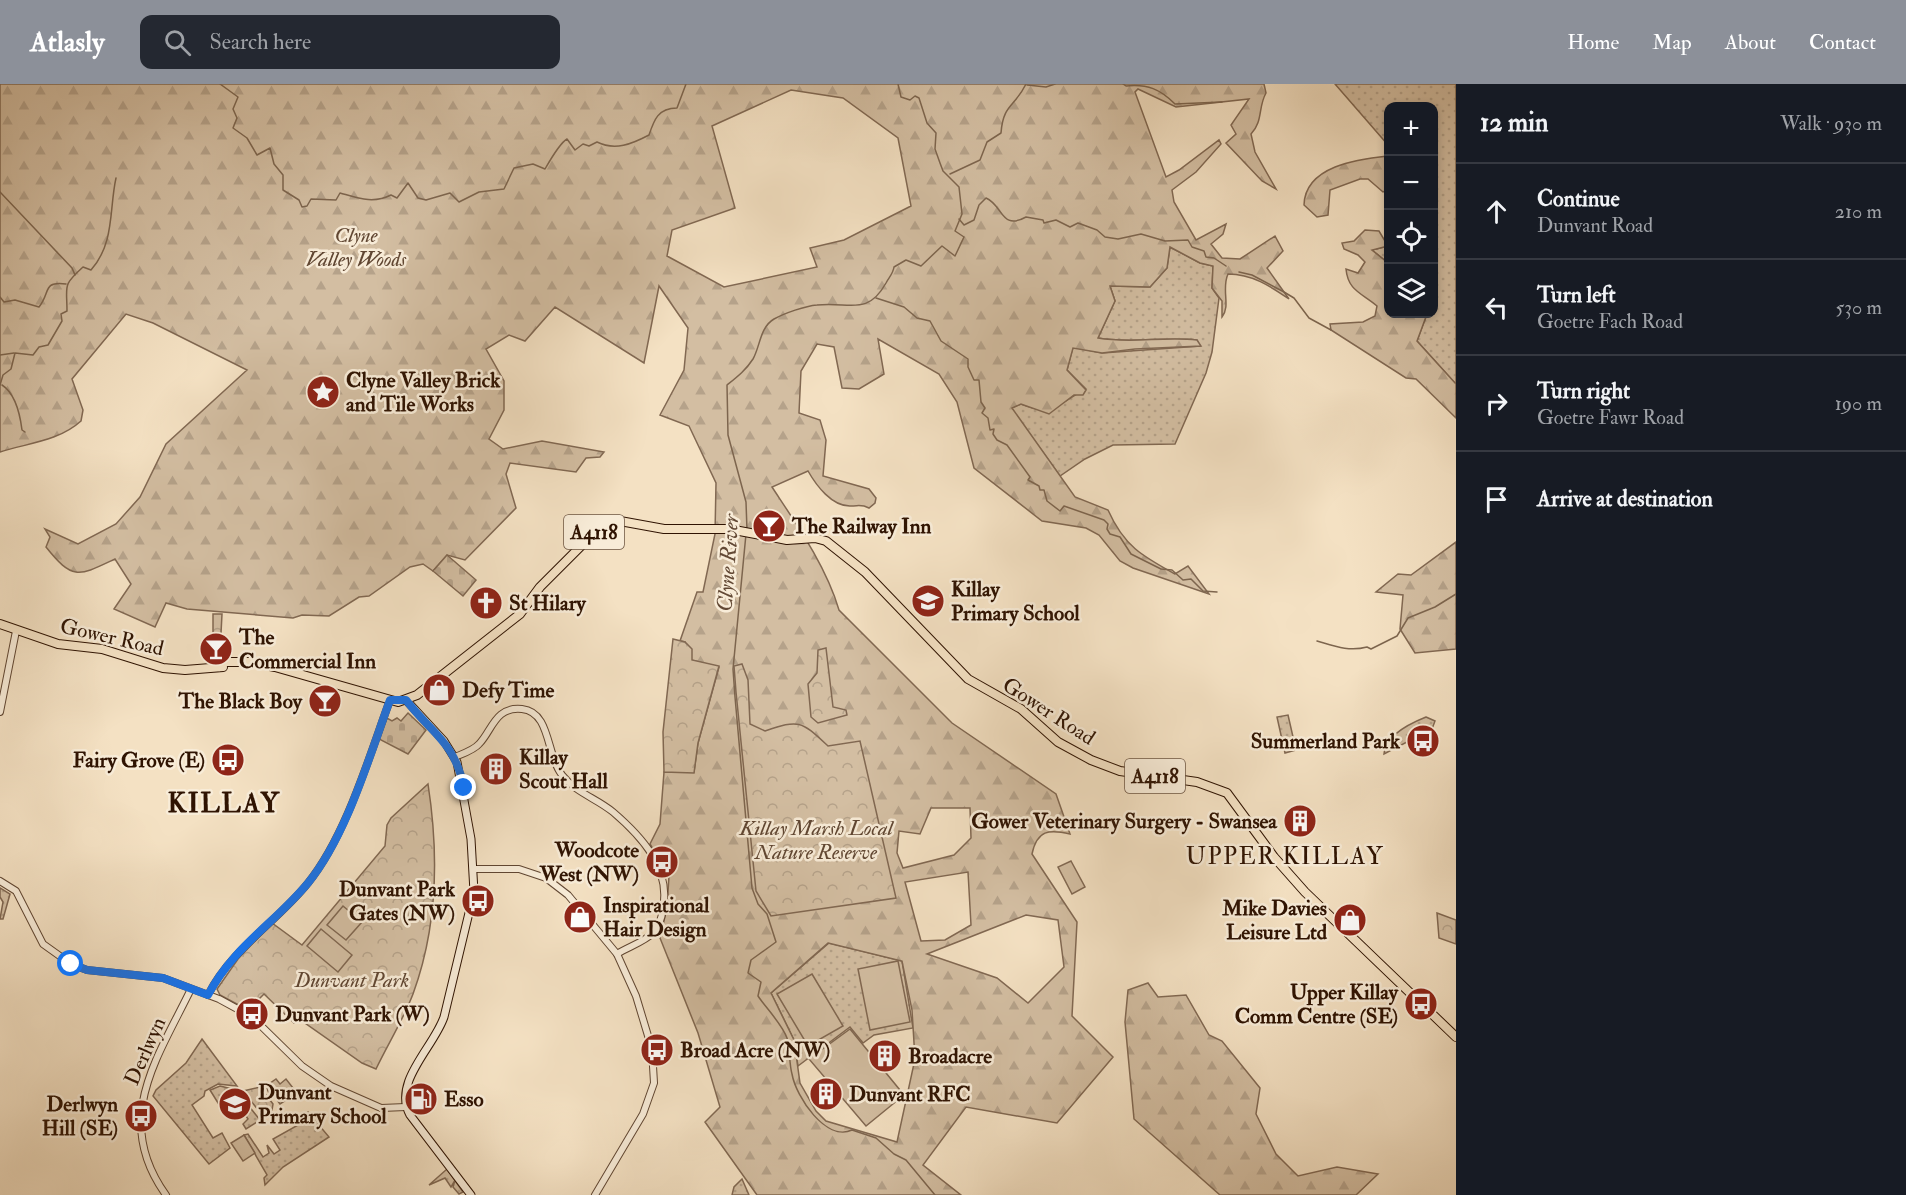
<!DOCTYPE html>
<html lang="en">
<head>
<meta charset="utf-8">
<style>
	body { margin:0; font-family:"IM FELL Double Pica",serif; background:#242831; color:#f1f3f6 }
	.controls { position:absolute; right:18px; top:18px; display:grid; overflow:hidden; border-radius:12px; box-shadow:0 3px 9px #0003 }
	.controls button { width:54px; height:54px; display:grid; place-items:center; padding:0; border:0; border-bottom:2px solid #363941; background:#171b24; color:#f1f3f6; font:30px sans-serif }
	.stop { position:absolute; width:18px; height:18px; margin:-14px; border:4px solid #1a73e8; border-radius:50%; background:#fff }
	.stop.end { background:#1a73e8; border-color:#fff; box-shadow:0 2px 6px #0008 }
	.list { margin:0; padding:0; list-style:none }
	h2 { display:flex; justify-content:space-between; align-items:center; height:78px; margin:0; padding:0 24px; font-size:26px }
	h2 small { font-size:20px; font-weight:400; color:#9ea1a6 }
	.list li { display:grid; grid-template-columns:39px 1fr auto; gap:18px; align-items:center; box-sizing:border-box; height:96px; padding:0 24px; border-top:2px solid #363941 }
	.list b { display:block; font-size:22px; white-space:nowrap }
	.list p { margin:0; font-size:20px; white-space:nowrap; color:#9ea1a6 }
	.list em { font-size:20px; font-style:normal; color:#9ea1a6 }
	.icon { flex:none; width:33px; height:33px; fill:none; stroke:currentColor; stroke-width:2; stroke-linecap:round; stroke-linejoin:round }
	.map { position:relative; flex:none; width:1456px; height:1111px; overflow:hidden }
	header { display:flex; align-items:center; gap:36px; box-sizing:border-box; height:84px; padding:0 30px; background:#8c9099; color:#fff }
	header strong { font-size:28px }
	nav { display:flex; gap:33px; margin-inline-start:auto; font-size:21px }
	.search { width:420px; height:54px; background:#242831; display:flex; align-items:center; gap:15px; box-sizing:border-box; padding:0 21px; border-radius:12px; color:#9ea1a6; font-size:22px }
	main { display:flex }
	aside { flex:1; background:#171b24 }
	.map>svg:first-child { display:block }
</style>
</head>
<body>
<header>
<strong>Atlasly</strong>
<div class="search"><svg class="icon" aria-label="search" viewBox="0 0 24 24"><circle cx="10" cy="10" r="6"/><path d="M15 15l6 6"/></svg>Search here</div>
<nav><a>Home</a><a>Map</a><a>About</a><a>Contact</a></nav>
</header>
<main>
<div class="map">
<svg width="1456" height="1111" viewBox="0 0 1456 1111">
	<defs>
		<pattern id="grass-dots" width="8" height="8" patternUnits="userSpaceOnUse" patternTransform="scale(1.5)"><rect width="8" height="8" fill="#d3bea2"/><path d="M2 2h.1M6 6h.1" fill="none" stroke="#b5a28a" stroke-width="1.8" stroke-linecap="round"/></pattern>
		<pattern id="forest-firs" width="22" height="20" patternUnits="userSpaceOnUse" patternTransform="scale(1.5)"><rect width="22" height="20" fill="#d3bea2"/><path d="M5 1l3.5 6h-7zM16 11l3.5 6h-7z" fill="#b5a28a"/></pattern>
		<pattern id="cemetery-stones" width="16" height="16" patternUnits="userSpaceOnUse" patternTransform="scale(1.5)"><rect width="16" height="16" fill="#d3bea2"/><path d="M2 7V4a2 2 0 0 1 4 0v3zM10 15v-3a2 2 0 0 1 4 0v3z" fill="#b5a28a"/></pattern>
		<pattern id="park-crowns" width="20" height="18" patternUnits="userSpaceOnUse" patternTransform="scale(1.5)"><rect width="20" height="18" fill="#d3bea2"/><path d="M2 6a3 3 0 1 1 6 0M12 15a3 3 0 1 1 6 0" fill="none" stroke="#b5a28a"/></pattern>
	</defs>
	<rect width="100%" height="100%" fill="#f4e1c3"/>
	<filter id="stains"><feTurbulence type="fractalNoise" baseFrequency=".00333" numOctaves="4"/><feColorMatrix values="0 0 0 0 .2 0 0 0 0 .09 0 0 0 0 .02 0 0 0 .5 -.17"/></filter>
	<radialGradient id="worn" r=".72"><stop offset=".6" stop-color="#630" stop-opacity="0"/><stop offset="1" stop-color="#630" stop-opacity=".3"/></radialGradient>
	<g fill="url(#grass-dots)" stroke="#816852" stroke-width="1.5">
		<polygon points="1335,0 1456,0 1456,300 1417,257 1427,230 1434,230 1434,22 1388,22 1388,61"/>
		<polygon points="1388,162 1388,179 1372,166"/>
		<path d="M1170 163 1200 179 1213 182 1212 204 1219 214 1212 268 1206 289 1175 360 1113 361 1085 375 1060 392 1011 324 1021 320C1056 334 1057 319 1086 305L1067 286 1073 263 1102 269 1200 262 1197 256C1164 252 1131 260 1098 254L1115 217 1110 202 1150 203 1167 184Z"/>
		<polygon points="1288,631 1296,666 1285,669 1277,633"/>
		<path d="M1426 633 1435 637 1432 645 1384 670C1385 651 1411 639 1426 633Z"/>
		<polygon points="0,804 10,810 3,835 0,835 3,818 0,813"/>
		<polygon points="829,859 902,877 913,944 874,951 863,959 850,943 798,982 794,956 771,909"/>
		<polygon points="202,955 237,1002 218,1000 205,1007 204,1012 192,1021 213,1054 222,1049 230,1064 209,1080 153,1012 156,1006 186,979"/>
		<polygon points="220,1002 236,1006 260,1036 246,1045 243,1040 248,1035 230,1007 222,1012 229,1024 223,1027 210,1006"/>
		<polygon points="308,1028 329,1053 283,1083 265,1101 264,1094 267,1091 244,1051 248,1050 263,1073 269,1069 267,1061 274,1070 280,1066 273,1055 300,1040 298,1036"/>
		<polygon points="447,1085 463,1108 459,1110 453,1103 455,1096 451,1103 445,1094 429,1101"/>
		<polygon points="742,1095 749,1111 732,1111 734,1103"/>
	</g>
	<g fill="url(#forest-firs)" stroke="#816852" stroke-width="1.5" fill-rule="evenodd">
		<path d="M0 0H1264L1266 9C1258 23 1263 38 1251 50L1255 68 1276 105 1262 97 1226 59 1236 50 1231 41 1249 15 1176 23 1138 5 1135 8 1166 93 1179 86 1219 56 1221 60 1196 88 1172 106 1174 118 1196 156 1226 140 1223 150 1211 160 1222 174 1240 175 1275 152 1283 167 1267 184 1289 215C1270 202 1252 190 1228 190 1221 205 1231 222 1222 233V217L1212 204 1213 182 1200 179 1170 163 1167 184 1150 203 1110 202 1115 217 1098 254C1131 260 1164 252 1197 256L1201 262 1135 265 1102 269 1073 264 1067 286 1086 306 1083 311H1074L1049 330 1021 320 1012 324 1075 413 1108 426C1124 462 1142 472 1175 490L1188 482 1209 510 1133 484 1120 477 1099 451 1086 444 1042 437 974 384 957 318 939 290 878 255 884 290 859 305 842 304 834 263 817 260 801 287 799 329 820 336 826 356 823 392 869 405 876 414 875 419 869 424C861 420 859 422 851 422 832 423 816 401 808 387L772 403C797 441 826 482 839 526L952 639 1056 710 1070 750C1049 745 1037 746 1032 770L1077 838 1072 932 1113 973 1057 1039 966 1023 923 1081 961 1111H757L705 1038 720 1023 698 949 660 854 667 824 669 792 650 760 660 740 664 688H694L698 659 719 583 691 576 685 558 680 557 697 508H703L715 450 716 399 689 342 660 331 684 286 688 244 659 202 644 279 555 223 525 257 509 251 486 265 504 297V326L489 355 503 365 542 357 604 368 600 373 586 374 576 388 510 379 506 390 516 424 465 476 447 471 433 487 423 480 410 483 369 512 359 513 329 532 302 531 293 534 187 525 166 519 155 543 114 525 131 500 115 475C79 492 73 497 46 463L50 453 45 445 78 460 116 440 140 413 166 360 247 286 153 239 126 230 72 295 83 326 81 337C59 357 28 359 0 368ZM791 6 843 14 898 54 911 122 844 156 810 164 817 183 724 203 667 172 672 146 735 124 712 42ZM931 724H970L971 754 954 771 903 784 897 769 899 747 920 750ZM968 788 971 841 945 856 921 857 905 798ZM1026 831 1058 836 1064 883 1028 919 997 894 927 870ZM828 859 902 877 912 926 915 975 897 1058 826 1037 816 1027 800 999 794 956 771 909Z"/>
		<path d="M1388 72V106L1383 108 1368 95H1360L1330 106 1328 131 1317 133 1304 121C1305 82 1358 75 1388 72Z"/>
		<path d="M1365 146 1379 147 1388 162 1372 166 1388 179V230H1427L1417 257 1456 300V334L1416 295 1406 294 1331 246 1330 240 1363 238 1375 232 1377 222C1362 209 1348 207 1346 185L1358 189 1365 178 1358 171 1344 165 1342 159 1354 157Z"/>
		<polygon points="1456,458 1456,565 1415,569 1400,545 1403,511 1376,508 1398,490 1411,491"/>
		<polygon points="1148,899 1158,913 1186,911 1209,951 1222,957 1260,1004 1256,1030 1276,1070 1298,1092 1337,1083 1378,1090 1356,1111 1220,1111 1134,1035 1125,938 1128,906"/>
	</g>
	<g fill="url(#cemetery-stones)" stroke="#816852" stroke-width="1.5">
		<polygon points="447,471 476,496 463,512 433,487"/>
		<polygon points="408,629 426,646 408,670 379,655 387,634 392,637 397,634 401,637"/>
	</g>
	<g fill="url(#park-crowns)" stroke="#816852" stroke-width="1.5">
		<polygon points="213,530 222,530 221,549 213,549"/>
		<polygon points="673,555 685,558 692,565 692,576 719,582 698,659 694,689 664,688 663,648"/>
		<polygon points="826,564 833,623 846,626 847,631 818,639 811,633 808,600 817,589 818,566"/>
		<path d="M742 580 748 596 750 640 765 647C800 635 801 637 828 662L860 657 896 814 771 832 756 807 736 608 734 582Z"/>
		<path d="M428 700C439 771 438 842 413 910 403 936 388 960 376 985L362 979 299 935 294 939 264 910 248 926 220 911 217 905 238 875 272 839 302 861 385 762 387 741 391 734Z"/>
		<polygon points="1437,829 1456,836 1456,860 1439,854"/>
		<polygon points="276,995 280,1000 286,995 297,1009 280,1020 274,1012 271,1014 266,1002"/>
		<polygon points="260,1003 273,1020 272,1026 263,1032 243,1007"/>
	</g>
	<g fill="#d3bea2" stroke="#816852" stroke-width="1.5">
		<polygon points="1071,777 1085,803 1072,810 1058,783"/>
		<polygon points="343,822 362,838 346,856 327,841"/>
		<polygon points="321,845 352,871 338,888 307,862"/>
		<polygon points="898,877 910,938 870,946 858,885"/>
		<polygon points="812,890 843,942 808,962 777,910"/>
		<polygon points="850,945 904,1011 866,1042 809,975"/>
		<polygon points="244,1051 255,1069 243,1077 231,1059"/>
	</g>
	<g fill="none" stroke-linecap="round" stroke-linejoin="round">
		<g stroke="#7d654e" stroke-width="1.5">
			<path d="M220 0 238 13 233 25 237 34 233 44 247 54 257 71 270 64 274 80 283 91V106L299 116 302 123 307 122 311 115 336 116 340 109C358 114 373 120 391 111L397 114 408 99 418 114 426 116 450 109 459 118 479 108 504 105 514 84 533 80 545 85C549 78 560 59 567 55L575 66 583 60 589 62 597 58C615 67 632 60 649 51 654 36 658 24 677 24L686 0"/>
			<path d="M1123 0 1126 2C1148 0 1160 5 1175 20L1222 18"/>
			<polyline points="1027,1 1046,3 1055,0"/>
			<path d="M950 90 980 76 987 58 1001 49C1003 20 1015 23 1026 0"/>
			<polyline points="0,108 72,184 75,191"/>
			<path d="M959 135 964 141 974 136 979 121 986 114C1003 121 1001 147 1026 133L1043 136 1044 139 1056 136 1070 143 1078 139 1097 146 1105 153 1118 155 1141 150 1165 157 1188 156 1192 163 1204 167 1206 173 1214 174 1226 182"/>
			<polyline points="1239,188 1252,191 1284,208 1294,214 1309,234 1331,246"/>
			<path d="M0 213 4 218 15 216 39 223C51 208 42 197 66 200"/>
			<polyline points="876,214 904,223 917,234 930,237 941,257 968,275 968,283 974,296 979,296 981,318 985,324 982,329 988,334 990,346 994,345 993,350 997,356 1007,361 1030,393 1028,396 1039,402 1040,406 1044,406 1047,417 1060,427 1064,422 1104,436 1108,440 1107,445 1110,450 1120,453 1131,470 1161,485 1172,486 1183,496 1191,495 1203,507 1217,508"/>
			<polyline points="0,271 14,269"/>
			<path d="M0 301 3 291 11 285 15 269 33 271 39 263 48 261 62 237 61 230 67 227C67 201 62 202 83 183L91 186C115 159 109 125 116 94"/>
			<path d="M2 301C16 310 20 330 22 346L25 348"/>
			<path d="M747 446 746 418 728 351 727 301C737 293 746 286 753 275 760 263 760 243 774 235 785 229 805 222 817 221 849 217 867 233 886 199 889 193 893 190 894 183L906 176 921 182 942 162 955 172 964 153 955 147 962 130 959 103 943 87 940 79 935 65 936 49 927 39 919 14 915 12 910 16 901 13 898 0"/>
			<path d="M746 450 733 585 735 613 752 804 758 820 767 830 776 858 751 876 748 889 761 898 758 912C766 924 782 940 787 954 790 963 789 980 792 990 796 1013 826 1058 852 1046L876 1054 894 1070 906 1076 935 1111"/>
			<path d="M1317 557C1334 562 1349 568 1367 563L1371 565 1397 552 1408 534 1435 523 1456 510"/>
		</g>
		<g stroke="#604632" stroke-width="8">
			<g id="tertiary">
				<polyline points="0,628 16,547"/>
				<path d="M455 673C462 670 474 666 479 660 492 647 495 622 522 625 551 628 546 671 562 691 576 709 596 714 613 728 641 752 671 784 663 824 662 832 659 843 653 849 644 858 628 863 617 870"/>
				<polyline points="474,785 519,785 546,794 568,811 617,870 636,912 652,965 654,999 643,1030 595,1111"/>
				<polyline points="0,797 16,807 43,860 71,880 87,886 163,894 219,915 252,933 302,982 331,1002 381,1024 406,1023"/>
				<path d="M208 911C232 864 277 838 308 799 346 752 369 673 390 616"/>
				<path d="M166 1111C112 1036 157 975 191 905"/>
			</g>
		</g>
		<g stroke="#2f1302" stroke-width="9">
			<path id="secondary" d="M406 616 444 657 457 678 471 755 474 808 444 933C434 963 392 998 410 1031L471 1111"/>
		</g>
		<g stroke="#2f1302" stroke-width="10">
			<g id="primary">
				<polyline points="0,540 58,560 102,565 163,584 185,586 223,583"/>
				<polyline points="219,583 223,578 250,578 275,583 398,618 417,611 520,530 540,503 599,444 620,437 664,445 729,445 787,456 815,454 826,457 865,488 968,595 1021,625 1058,658 1091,676 1120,687 1197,698 1227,709 1274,773 1305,808 1456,953"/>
			</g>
		</g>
		<use href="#tertiary" stroke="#f8ecd8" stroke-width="6"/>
		<use href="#secondary" stroke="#f8ecd8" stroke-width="7"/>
		<use href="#primary" stroke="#f4e1c3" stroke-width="8"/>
	</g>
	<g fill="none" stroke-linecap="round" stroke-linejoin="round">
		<path stroke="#1a73e8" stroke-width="8" d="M71 880 87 886 163 894 208 911C233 863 276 838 308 799 347 751 369 673 390 616H406C432 650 455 658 464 704"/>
	</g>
	<defs>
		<g id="sight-disc" transform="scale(1.725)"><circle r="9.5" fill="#8f2418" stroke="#f8ecd8"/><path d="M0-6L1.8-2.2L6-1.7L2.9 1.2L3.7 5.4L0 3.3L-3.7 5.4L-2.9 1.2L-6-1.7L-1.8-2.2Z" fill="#fff"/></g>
		<g id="bar-disc" transform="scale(1.725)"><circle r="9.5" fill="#8f2418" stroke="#f8ecd8"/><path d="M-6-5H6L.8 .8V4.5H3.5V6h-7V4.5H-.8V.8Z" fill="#fff"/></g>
		<g id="school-disc" transform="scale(1.725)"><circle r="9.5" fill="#8f2418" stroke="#f8ecd8"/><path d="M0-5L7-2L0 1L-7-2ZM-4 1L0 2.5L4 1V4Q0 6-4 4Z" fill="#fff"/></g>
		<g id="church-disc" transform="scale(1.725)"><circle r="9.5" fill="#8f2418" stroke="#f8ecd8"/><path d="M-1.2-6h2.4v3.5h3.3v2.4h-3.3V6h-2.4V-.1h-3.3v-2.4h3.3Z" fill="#fff"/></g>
		<g id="shop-disc" transform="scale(1.725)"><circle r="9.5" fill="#8f2418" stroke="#f8ecd8"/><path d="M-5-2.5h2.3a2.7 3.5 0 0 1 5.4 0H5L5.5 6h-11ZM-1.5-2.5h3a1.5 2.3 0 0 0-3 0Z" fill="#fff"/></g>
		<g id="bus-disc" transform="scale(1.725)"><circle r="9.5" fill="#8f2418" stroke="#f8ecd8"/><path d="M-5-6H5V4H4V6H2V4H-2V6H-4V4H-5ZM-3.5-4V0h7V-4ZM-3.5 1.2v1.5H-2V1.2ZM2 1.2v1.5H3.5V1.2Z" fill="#fff"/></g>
		<g id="building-disc" transform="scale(1.725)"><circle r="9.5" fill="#8f2418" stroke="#f8ecd8"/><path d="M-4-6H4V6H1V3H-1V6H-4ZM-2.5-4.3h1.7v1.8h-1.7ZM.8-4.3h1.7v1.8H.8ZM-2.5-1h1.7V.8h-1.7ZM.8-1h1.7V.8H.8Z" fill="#fff"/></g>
		<g id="fuel-disc" transform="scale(1.725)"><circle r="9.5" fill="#8f2418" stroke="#f8ecd8"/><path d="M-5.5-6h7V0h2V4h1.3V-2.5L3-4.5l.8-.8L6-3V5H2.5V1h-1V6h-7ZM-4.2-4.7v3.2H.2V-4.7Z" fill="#fff"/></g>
	</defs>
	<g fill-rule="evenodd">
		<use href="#sight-disc" x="323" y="308"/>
		<use href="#bar-disc" x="769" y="442"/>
		<use href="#school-disc" x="928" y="517"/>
		<use href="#church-disc" x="486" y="519"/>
		<use href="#bar-disc" x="216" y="565"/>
		<use href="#shop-disc" x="439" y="606"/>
		<use href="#bar-disc" x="325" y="617"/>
		<use href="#bus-disc" x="1423" y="657"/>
		<use href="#bus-disc" x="228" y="676"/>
		<use href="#building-disc" x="496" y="685"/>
		<use href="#building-disc" x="1300" y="737"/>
		<use href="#bus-disc" x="662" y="778"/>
		<use href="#bus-disc" x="478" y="817"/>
		<use href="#shop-disc" x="580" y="833"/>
		<use href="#shop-disc" x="1350" y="836"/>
		<use href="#bus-disc" x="1421" y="920"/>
		<use href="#bus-disc" x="252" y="930"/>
		<use href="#bus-disc" x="657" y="966"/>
		<use href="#building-disc" x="885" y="972"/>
		<use href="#building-disc" x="826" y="1010"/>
		<use href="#fuel-disc" x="421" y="1015"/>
		<use href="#school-disc" x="235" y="1020"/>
		<use href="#bus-disc" x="141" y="1032"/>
	</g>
	<g text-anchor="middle" stroke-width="5" stroke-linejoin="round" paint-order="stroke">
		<g fill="#f8ecd8" stroke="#6b5442" stroke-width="1.5">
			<rect x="564" y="431" width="60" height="34" rx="4.5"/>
			<rect x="1125" y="675" width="60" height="34" rx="4.5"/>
		</g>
		<g font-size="20" font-weight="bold" fill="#2f1302">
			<text x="594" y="455">A4118</text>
			<text x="1155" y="699">A4118</text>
		</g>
		<g font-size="21" font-style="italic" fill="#604632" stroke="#f8ecd8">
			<text x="356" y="158">Clyne<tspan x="356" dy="24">Valley Woods</tspan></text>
			<text x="816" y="751">Killay Marsh Local<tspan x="816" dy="24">Nature Reserve</tspan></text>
			<text x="352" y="903">Dunvant Park</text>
		</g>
		<g font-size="21" font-weight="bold" fill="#2f1302" stroke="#f8ecd8" text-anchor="start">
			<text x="346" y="303">Clyne Valley Brick<tspan x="346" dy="24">and Tile Works</tspan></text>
			<text x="792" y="449">The Railway Inn</text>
			<text x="951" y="512">Killay<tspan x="951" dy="24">Primary School</tspan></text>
			<text x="509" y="526">St Hilary</text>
			<text x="239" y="560">The<tspan x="239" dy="24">Commercial Inn</tspan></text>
			<text x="462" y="613">Defy Time</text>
			<text x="302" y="624" text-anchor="end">The Black Boy</text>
			<text x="1400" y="664" text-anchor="end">Summerland Park</text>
			<text x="519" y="680">Killay<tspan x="519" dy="24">Scout Hall</tspan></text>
			<text x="205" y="683" text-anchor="end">Fairy Grove (E)</text>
			<text x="1277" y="744" text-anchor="end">Gower Veterinary Surgery - Swansea</text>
			<text x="639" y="773" text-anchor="end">Woodcote<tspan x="639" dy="24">West (NW)</tspan></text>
			<text x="455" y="812" text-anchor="end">Dunvant Park<tspan x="455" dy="24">Gates (NW)</tspan></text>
			<text x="603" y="828">Inspirational<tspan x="603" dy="24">Hair Design</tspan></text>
			<text x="1327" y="831" text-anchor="end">Mike Davies<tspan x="1327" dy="24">Leisure Ltd</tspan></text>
			<text x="1398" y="915" text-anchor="end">Upper Killay<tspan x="1398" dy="24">Comm Centre (SE)</tspan></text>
			<text x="275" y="937">Dunvant Park (W)</text>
			<text x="680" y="973">Broad Acre (NW)</text>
			<text x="908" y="979">Broadacre</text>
			<text x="258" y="1015">Dunvant<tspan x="258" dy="24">Primary School</tspan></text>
			<text x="849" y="1017">Dunvant RFC</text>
			<text x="444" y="1022">Esso</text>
			<text x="118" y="1027" text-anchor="end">Derlwyn<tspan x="118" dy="24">Hill (SE)</tspan></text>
		</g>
		<g font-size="21" fill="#2f1302" stroke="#f8ecd8">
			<text transform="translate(112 553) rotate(13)" y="7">Gower Road</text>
			<text transform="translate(1049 627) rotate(33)" y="7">Gower Road</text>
			<text transform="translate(145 967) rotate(-66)" y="7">Derlwyn</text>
		</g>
		<g font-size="22" font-style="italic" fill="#634935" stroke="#f8ecd8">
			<text transform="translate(727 479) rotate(-86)" y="8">Clyne River</text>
		</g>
		<g font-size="24" letter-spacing="1.5" fill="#2f1302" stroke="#f8ecd8">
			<text x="1285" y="780">UPPER KILLAY</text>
		</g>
		<g font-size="27" font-weight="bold" letter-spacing="1.5" fill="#2f1302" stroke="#f8ecd8">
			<text x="224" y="728">KILLAY</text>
		</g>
	</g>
	<rect width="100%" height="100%" filter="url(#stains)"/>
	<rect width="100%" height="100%" fill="url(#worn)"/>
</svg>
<div class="controls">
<button>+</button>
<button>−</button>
<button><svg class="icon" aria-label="locate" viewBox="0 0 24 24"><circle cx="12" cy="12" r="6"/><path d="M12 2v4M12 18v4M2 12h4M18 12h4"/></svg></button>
<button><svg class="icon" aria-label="layers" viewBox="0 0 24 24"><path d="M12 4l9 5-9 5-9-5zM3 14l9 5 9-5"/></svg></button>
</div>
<div class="stop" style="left:71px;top:880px"></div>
<div class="stop end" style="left:464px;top:704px"></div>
</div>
<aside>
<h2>12 min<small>Walk · 930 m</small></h2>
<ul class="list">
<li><svg class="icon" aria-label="ahead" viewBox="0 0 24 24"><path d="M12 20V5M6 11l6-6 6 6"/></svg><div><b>Continue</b><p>Dunvant Road</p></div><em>210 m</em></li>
<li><svg class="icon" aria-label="left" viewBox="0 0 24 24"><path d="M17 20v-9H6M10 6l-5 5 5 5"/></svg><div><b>Turn left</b><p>Goetre Fach Road</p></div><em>530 m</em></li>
<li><svg class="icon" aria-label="right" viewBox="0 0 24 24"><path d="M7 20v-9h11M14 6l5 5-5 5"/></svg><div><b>Turn right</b><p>Goetre Fawr Road</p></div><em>190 m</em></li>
<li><svg class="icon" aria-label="arrive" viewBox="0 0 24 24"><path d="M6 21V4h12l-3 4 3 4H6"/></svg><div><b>Arrive at destination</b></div></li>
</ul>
</aside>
</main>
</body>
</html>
